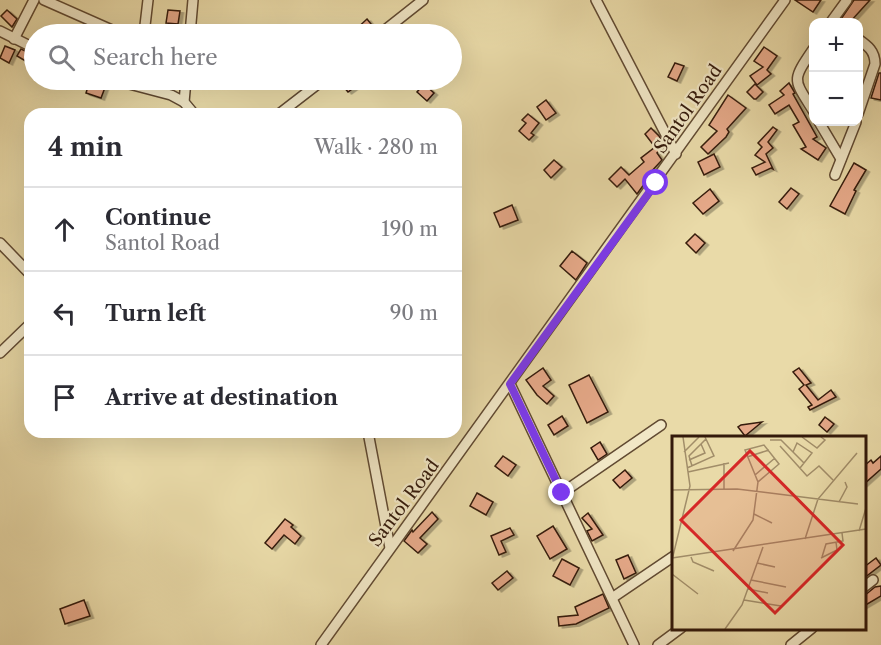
<!DOCTYPE html>
<html lang="en">
<head>
<meta charset="utf-8">
<style>
	body { margin:0; font-family:"Libre Caslon Text",serif; background:#f2f2f3; color:#2b2b33 }
	.controls { position:absolute; right:18px; top:18px; display:grid; overflow:hidden; border-radius:12px; box-shadow:0 6px 24px #0002 }
	.controls button { width:54px; height:54px; display:grid; place-items:center; padding:0; border:0; border-bottom:2px solid #e1e1e2; background:#fff; color:#2b2b33; font:30px sans-serif }
	.stop { position:absolute; width:18px; height:18px; margin:-14px; border:4px solid #7c3aed; border-radius:50%; background:#fff }
	.stop.end { background:#7c3aed; border-color:#fff; box-shadow:0 2px 6px #0008 }
	.list { margin:0; padding:0; list-style:none }
	h2 { display:flex; justify-content:space-between; align-items:center; height:78px; margin:0; padding:0 24px; font-size:26px }
	h2 small { font-size:20px; font-weight:400; color:#7c7c81 }
	.list li { display:grid; grid-template-columns:39px 1fr auto; gap:18px; align-items:center; box-sizing:border-box; height:84px; padding:0 24px; border-top:2px solid #e1e1e2 }
	.list b { display:block; font-size:22px; white-space:nowrap }
	.list p { margin:0; font-size:20px; white-space:nowrap; color:#7c7c81 }
	.list em { font-size:20px; font-style:normal; color:#7c7c81 }
	.icon { flex:none; width:33px; height:33px; fill:none; stroke:currentColor; stroke-width:2; stroke-linecap:round; stroke-linejoin:round }
	.map { position:relative; flex:none; width:881px; height:645px; overflow:hidden }
	.search { position:absolute; background:#fff; box-shadow:0 6px 24px #0002; left:24px; top:24px; width:438px; height:66px; display:flex; align-items:center; gap:15px; box-sizing:border-box; padding:0 21px; border-radius:33px; color:#7c7c81; font-size:22px }
	.panel { position:absolute; background:#fff; box-shadow:0 6px 24px #0002; left:24px; top:108px; width:438px; height:330px; border-radius:18px }
	.map>svg:first-child { display:block }
</style>
</head>
<body>
<div class="map">
<svg width="881" height="645" viewBox="0 0 881 645">
	<defs>
		<filter id="shadow"><feDropShadow dx="3.5" dy="2" stdDeviation="0" flood-color="#0004"/></filter>
	</defs>
	<rect width="100%" height="100%" fill="#e9daa8"/>
	<filter id="stains"><feTurbulence type="fractalNoise" baseFrequency=".00333" numOctaves="4"/><feColorMatrix values="0 0 0 0 .2 0 0 0 0 .09 0 0 0 0 .02 0 0 0 .5 -.17"/></filter>
	<radialGradient id="worn" r=".72"><stop offset=".6" stop-color="#630" stop-opacity="0"/><stop offset="1" stop-color="#630" stop-opacity=".3"/></radialGradient>
	<g fill="#e6a989" stroke="#341a0b" stroke-width="1.5" filter="url(#shadow)">
		<polygon points="795,0 821,0 813,12"/>
		<polygon points="854,0 870,0 850,22 845,22 841,19"/>
		<polygon points="7,10 17,19 12,27 1,16"/>
		<polygon points="168,10 180,11 178,24 166,23"/>
		<polygon points="367,19 375,29 378,27 373,34 336,34 345,25 353,32"/>
		<polygon points="5,46 15,50 9,63 0,58"/>
		<polygon points="764,47 777,56 767,70 771,74 757,85 750,76 763,67 754,61"/>
		<polygon points="21,49 34,55 29,63 17,56"/>
		<polygon points="675,63 684,66 677,81 668,77"/>
		<polygon points="879,73 881,73 881,100 871,98"/>
		<polygon points="90,80 106,85 101,98 86,93"/>
		<polygon points="338,80 356,80 359,84 348,92"/>
		<polygon points="789,83 795,93 793,94 817,137 813,139 826,148 818,160 801,149 806,147 793,125 799,122 789,105 775,114 769,105 784,95 780,91"/>
		<polygon points="424,84 434,93 427,101 417,92"/>
		<polygon points="755,84 763,92 756,99 754,99 747,92"/>
		<polygon points="728,95 746,108 727,129 729,132 726,137 708,154 701,147 717,131 709,125"/>
		<polygon points="546,100 556,113 546,120 537,107"/>
		<polygon points="528,114 539,123 531,133 534,135 529,140 519,131 526,123 522,120"/>
		<polygon points="773,127 777,130 768,142 773,148 766,154 773,169 771,168 756,175 752,168 765,162 755,155 762,147 758,143"/>
		<polygon points="651,128 659,136 665,147 657,153 662,160 648,175 650,176 637,194 625,179 617,187 609,179 621,167 629,175 644,162 641,158 655,147 645,134"/>
		<polygon points="714,154 720,167 704,175 698,162"/>
		<polygon points="554,160 562,167 551,178 544,170"/>
		<polygon points="854,163 866,170 854,190 856,191 845,214 830,206"/>
		<polygon points="791,188 799,194 787,209 779,202"/>
		<polygon points="710,189 719,201 703,214 693,203"/>
		<polygon points="512,205 518,220 500,227 494,213"/>
		<polygon points="695,234 705,243 696,253 686,243"/>
		<polygon points="572,251 587,263 576,280 560,266"/>
		<polygon points="543,368 551,380 543,386 554,396 547,404 537,395 526,380"/>
		<polygon points="799,368 811,383 806,385 818,400 831,390 836,397 810,410 808,407 812,405 799,389 804,385 793,372"/>
		<polygon points="589,375 608,412 587,423 569,385"/>
		<polygon points="562,416 568,426 554,435 548,425"/>
		<polygon points="825,417 834,424 827,432 819,425"/>
		<polygon points="762,422 745,436 738,427 741,425"/>
		<polygon points="600,442 607,454 598,460 591,448"/>
		<polygon points="503,456 516,465 508,476 495,466"/>
		<polygon points="881,456 881,469 864,484 864,466 871,460 873,463"/>
		<polygon points="625,470 632,478 620,488 613,480"/>
		<polygon points="477,493 493,502 486,515 470,506"/>
		<polygon points="432,512 438,519 420,538 427,544 418,553 404,541 412,530 413,532"/>
		<polygon points="588,513 603,535 592,541 587,531 592,529 582,518"/>
		<polygon points="285,519 293,525 291,527 301,536 295,544 284,535 272,549 265,543"/>
		<polygon points="553,526 567,549 550,559 537,536"/>
		<polygon points="510,528 514,535 501,541 506,552 499,555 491,536"/>
		<polygon points="628,555 636,573 624,579 616,560"/>
		<polygon points="876,558 881,565 864,578 864,567"/>
		<polygon points="562,559 579,568 570,585 553,576"/>
		<polygon points="507,571 513,578 498,590 492,583"/>
		<polygon points="881,586 881,596 864,606 864,596 875,587"/>
		<polygon points="603,594 609,608 576,624 559,626 558,617 578,615 575,607"/>
		<polygon points="84,600 90,616 65,624 60,609"/>
	</g>
	<g fill="none" stroke-linecap="round" stroke-linejoin="round">
		<g stroke="#614a32" stroke-width="12">
			<g id="street">
				<polyline points="44,0 121,34"/>
				<polyline points="596,0 676,154"/>
				<polyline points="831,22 847,0"/>
				<polyline points="0,31 34,48"/>
				<polyline points="144,34 148,0"/>
				<polyline points="190,34 193,0"/>
				<polyline points="380,34 423,0"/>
				<polyline points="14,39 34,0"/>
				<path d="M858 39C868 46 875 51 875 64L858 114"/>
				<path d="M814 48C791 82 793 78 814 112"/>
				<polyline points="114,80 171,95 184,102"/>
				<polyline points="186,80 184,102 194,114"/>
				<polyline points="279,114 323,80"/>
				<polyline points="819,122 841,159"/>
				<polyline points="835,175 856,122"/>
				<polyline points="0,243 30,274"/>
				<polyline points="0,353 30,324"/>
				<polyline points="510,384 634,645"/>
				<polyline points="368,432 390,548"/>
				<polyline points="562,493 661,425"/>
				<polyline points="864,587 873,580"/>
				<polyline points="612,598 674,556"/>
				<polyline points="321,645 785,0"/>
				<polyline points="658,645 681,628"/>
				<polyline points="791,645 812,628"/>
			</g>
		</g>
		<use href="#street" stroke="#f1e7c6" stroke-width="9"/>
	</g>
	<g fill="none" stroke-linecap="round" stroke-linejoin="round">
		<polyline stroke="#7c3aed" stroke-width="8" points="562,493 510,384 656,183"/>
	</g>
	<g text-anchor="middle" stroke-width="4.5" stroke-linejoin="round" paint-order="stroke">
		<g font-size="18" fill="#341a0b" stroke="#f1e7c6">
			<text transform="translate(688 109) rotate(-55)" y="6">Santol Road</text>
			<text transform="translate(404 503) rotate(-53)" y="6">Santol Road</text>
		</g>
	</g>
	<g transform="translate(672 436)">
		<rect width="194" height="194" fill="#e9daa8"/>
		<path fill="none" stroke="#a18d69" stroke-width="1.5" d="M130 1 145 12 153 4 149 1M98 4H109L132 27M108 10 135 40 147 30 161 44M12 16 27 1M121 16 125 7 140 17 128 32M75 21 97 14M17 24 33 17 29 8M20 30 17 20 34 3M15 32 42 20 33 1M16 36 57 27M83 39 103 22M52 53V27M0 54 65 53 186 68M167 66 175 51 173 46M82 78 100 87M187 95 194 72M133 103 146 63 185 17M61 115 81 84 86 46 107 28 92 9 73 14 86 46M19 121 21 126 42 135M150 121 154 108 171 105 170 97M0 122 194 93M149 122 165 114 164 106M0 124 18 50 11 1M85 127 103 131M0 138 26 158M79 144 114 151M76 153 96 157M72 164 109 170M53 193 70 169 91 111"/>
		<path fill="#d62828" fill-opacity="0.15" stroke="#d62828" stroke-width="3" d="M78 15 171 109 103 177 9 84Z"/>
		<rect width="194" height="194" fill="none" stroke="#341a0b" stroke-width="3"/>
	</g>
	<rect width="100%" height="100%" filter="url(#stains)"/>
	<rect width="100%" height="100%" fill="url(#worn)"/>
</svg>
<div class="controls">
<button>+</button>
<button>−</button>
</div>
<div class="stop" style="left:656px;top:183px"></div>
<div class="stop end" style="left:562px;top:493px"></div>
<div class="search"><svg class="icon" aria-label="search" viewBox="0 0 24 24"><circle cx="10" cy="10" r="6"/><path d="M15 15l6 6"/></svg>Search here</div>
<section class="panel">
<h2>4 min<small>Walk · 280 m</small></h2>
<ul class="list">
<li><svg class="icon" aria-label="ahead" viewBox="0 0 24 24"><path d="M12 20V5M6 11l6-6 6 6"/></svg><div><b>Continue</b><p>Santol Road</p></div><em>190 m</em></li>
<li><svg class="icon" aria-label="left" viewBox="0 0 24 24"><path d="M17 20v-9H6M10 6l-5 5 5 5"/></svg><div><b>Turn left</b></div><em>90 m</em></li>
<li><svg class="icon" aria-label="arrive" viewBox="0 0 24 24"><path d="M6 21V4h12l-3 4 3 4H6"/></svg><div><b>Arrive at destination</b></div></li>
</ul>
</section>
</div>
</body>
</html>
